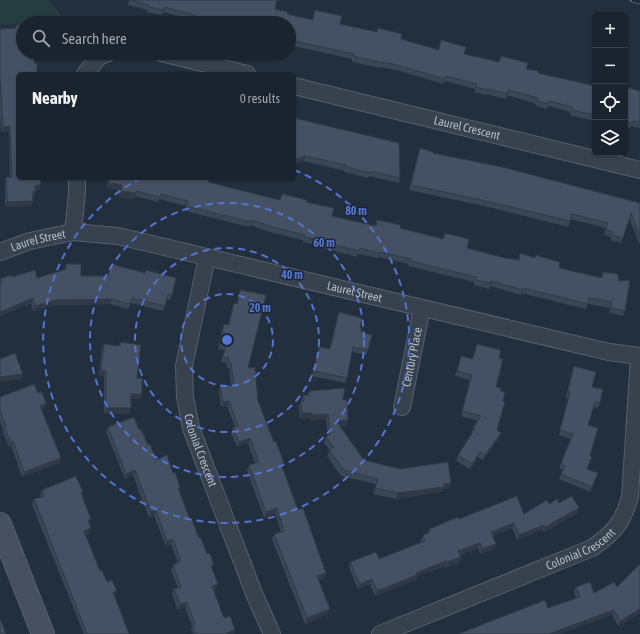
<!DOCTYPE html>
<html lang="en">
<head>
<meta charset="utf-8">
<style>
	body { margin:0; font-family:"Asap Condensed",sans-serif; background:#282f3a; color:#f1f3f6 }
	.controls { position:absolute; right:12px; top:12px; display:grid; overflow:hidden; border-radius:6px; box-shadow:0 1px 3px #0004 }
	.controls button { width:36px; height:36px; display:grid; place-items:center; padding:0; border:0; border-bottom:1px solid #39404a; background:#1b232e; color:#f1f3f6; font:20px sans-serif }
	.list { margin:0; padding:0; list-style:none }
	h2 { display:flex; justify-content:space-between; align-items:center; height:52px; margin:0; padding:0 16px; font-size:17px }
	h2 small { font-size:13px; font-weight:400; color:#a0a4aa }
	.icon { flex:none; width:22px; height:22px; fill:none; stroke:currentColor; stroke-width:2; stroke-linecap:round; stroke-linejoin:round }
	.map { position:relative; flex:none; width:640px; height:634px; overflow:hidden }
	.search { position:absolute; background:#1b232e; box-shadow:0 1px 3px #0004; left:16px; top:16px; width:280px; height:44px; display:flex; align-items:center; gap:10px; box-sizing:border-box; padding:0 14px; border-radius:22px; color:#a0a4aa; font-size:15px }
	.panel { position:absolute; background:#1b232e; box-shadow:0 1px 3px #0004; left:16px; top:72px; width:280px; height:108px; border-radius:6px }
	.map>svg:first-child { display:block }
</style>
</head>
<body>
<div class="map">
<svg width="640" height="634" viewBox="0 0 640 634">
	<rect width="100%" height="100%" fill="#242f3e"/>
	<polygon fill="#263c3f" points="0,0 50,0 66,23 23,23 23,24 0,25"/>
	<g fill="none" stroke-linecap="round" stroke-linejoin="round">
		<g stroke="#565f6c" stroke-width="18">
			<g id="street">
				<polyline points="161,53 247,74"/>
				<polyline points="85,74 99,57 108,53"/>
				<path id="s1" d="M294 86 640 170"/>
				<polyline points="73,232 77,193 77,178"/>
				<path id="s2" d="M0 252 30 241 73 232 118 236 609 352 640 356"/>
				<path id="s3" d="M207 257 184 366 185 397 191 428 255 596 272 634"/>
				<path id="s4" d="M402 407 422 308"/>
				<path id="s5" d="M380 634 592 548C614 533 623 522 630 497L639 356"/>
			</g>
		</g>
		<g stroke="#565f6c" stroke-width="24">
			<polyline id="secondary" points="0,524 43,634"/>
		</g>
		<use href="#street" stroke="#38414e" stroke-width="16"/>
		<use href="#secondary" stroke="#465061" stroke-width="22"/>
		<g stroke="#5a6575" stroke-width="4.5">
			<polyline id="rail" points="632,0 640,2"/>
		</g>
		<use href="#rail" stroke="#1d2633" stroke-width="3" stroke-dasharray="9" stroke-linecap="butt"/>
	</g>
	<g fill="#3b4654">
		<polygon points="129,0 276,0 275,9 287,14 312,20 315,10 340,24 376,32 378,28 401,39 438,50 441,40 464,54 499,62 501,56 526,69 538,73 595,86 595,85 595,121 570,115 570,112 548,106 547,109 536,106 536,104 507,95 506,99 486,94 486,95 474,92 475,89 444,81 443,84 400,71 382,67 381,68 352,62 352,59 289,45 289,23 192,23 193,20 163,12 162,15 147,12 147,10 128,5"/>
		<polygon points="16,25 39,190 35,191 31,206 5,207 5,182 6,177 10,177 9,132 1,132 0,112 0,29 15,28"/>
		<polygon points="625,87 640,91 640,128 631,126 630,128 625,127"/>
		<polygon points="294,118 400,178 399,183 369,176 368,178 344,172 345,171 304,161 294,164"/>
		<polygon points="420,148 433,153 640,203 640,243 639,243 629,218 621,243 610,240 611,237 604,235 606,228 571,219 568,227 484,206 409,190 418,154"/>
		<polygon points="108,178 209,178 208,182 280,200 282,194 306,202 332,216 375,226 377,220 400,228 443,239 445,233 467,248 505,258 518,259 520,253 559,268 601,277 603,272 625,311 623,316 609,313 610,308 588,304 586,309 521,293 521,295 490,286 489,289 474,285 474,282 408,266 409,264 378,257 378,258 358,254 357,257 316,246 316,245 303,242 303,240 270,232 250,225 250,227 229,222 185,211 186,206 159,199 158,202 135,196 134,199 119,197 120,190 107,188"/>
		<polygon points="66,264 81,276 108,276 111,264 172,295 170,300 167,299 163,311 131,303 128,309 110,304 54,305 33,311 31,303 0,316 0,279 12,277 37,278 64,270"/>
		<polygon points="240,290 248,368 258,401 324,578 319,580 328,614 305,624 272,539 274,534 281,532 275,513 264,518 247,470 249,465 255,463 248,443 237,447 231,433 233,428 235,427 227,406 221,407 219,391 220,386 231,385 229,368 226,367 227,363 221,362 224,350 218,349 222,329 224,324 228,325 232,308 234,303 236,304"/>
		<polygon points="339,312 360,328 368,350 366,355 352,352 347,378 345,383 312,376 317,352 319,347 330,349 337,318"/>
		<polygon points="120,342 137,378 142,394 140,399 131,399 131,408 129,414 104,414 104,376 99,376 102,349 104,344 119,346"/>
		<polygon points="477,344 499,358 496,387 500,391 503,401 497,430 499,438 483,460 478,457 470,469 456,461 458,455 472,433 471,433 473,428 478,421 461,416 470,380 455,376 461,356 472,359"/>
		<polygon points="574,366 592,387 600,403 598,408 593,407 588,425 590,456 588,469 596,478 590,492 559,479 563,470 559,468 571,439 559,435 568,398 566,397 572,371"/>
		<polygon points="309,391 343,400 348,420 346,426 340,426 364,460 451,483 448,489 443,489 442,492 396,499 373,494 376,484 341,476 327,456 330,450 324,443 326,437 328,436 326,419 310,421 310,418 300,419 299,407 303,395 307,395"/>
		<polygon points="0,397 44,409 41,410 61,458 59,463 22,477 11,446 9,447 3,432 3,430 0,421"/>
		<polygon points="108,427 139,430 156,460 173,473 180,487 179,490 190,520 199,538 212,569 216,589 213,590 224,618 234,634 192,634 191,630 192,626 185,607 178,610 172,594 174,589 178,588 171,570 173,565 178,562 171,544 166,546 154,516 149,518 133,475 125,479 106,432"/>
		<polygon points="42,490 83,492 82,495 89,524 89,534 85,535 100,571 114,596 129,634 84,634 32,505 34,499 41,497 40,495"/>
		<polygon points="559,503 577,513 544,532 542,530 517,540 512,528 493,536 494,549 480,554 478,548 460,555 461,557 459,563 445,568 445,566 416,577 415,580 375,596 370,584 358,589 349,567 350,562 379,559 421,542 421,540 423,535 427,534 429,529 459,519 524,514 549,504"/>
		<polygon points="576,587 594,593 617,587 640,613 618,626 612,615 548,608 576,598 574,592"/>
	</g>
	<g fill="#303945">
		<polygon points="10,126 9,132 1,132 3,127"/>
		<polygon points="305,156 304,161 294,164 294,160"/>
		<polygon points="109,183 122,185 120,190 107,188"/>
		<polygon points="40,185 39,190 33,191 35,186"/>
		<polygon points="121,191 136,193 134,199 119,197"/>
		<polygon points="33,201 31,206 5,207 7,202"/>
		<polygon points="33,298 31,303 0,316 0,312"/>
		<polygon points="112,299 110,304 54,305 33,311 35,306 56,300"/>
		<polygon points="101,371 106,371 104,376 99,376"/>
		<polygon points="23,374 22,379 0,382 0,377"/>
		<polygon points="131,394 142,394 140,399 129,399"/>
		<polygon points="229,401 227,406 221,407 223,402"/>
		<polygon points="46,404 44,409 38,411 40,406"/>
		<polygon points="106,408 131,408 129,414 104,414"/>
		<polygon points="302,413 312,413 310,418 300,419"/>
		<polygon points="328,414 326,419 310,421 312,415"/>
		<polygon points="348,420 346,426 334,427 336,421"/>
		<polygon points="501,433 499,438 483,460 485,455"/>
		<polygon points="250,438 248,443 237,447 239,442"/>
		<polygon points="13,441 11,446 9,447 11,442"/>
		<polygon points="480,452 478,457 470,469 472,464"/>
		<polygon points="61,458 59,463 22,477 24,472"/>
		<polygon points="135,470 133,475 125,479 126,474"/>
		<polygon points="451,483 448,489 443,489 442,492 396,499 398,493"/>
		<polygon points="277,508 275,513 264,518 266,512"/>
		<polygon points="579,508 577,513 544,532 545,527"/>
		<polygon points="156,511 154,516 149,518 151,512"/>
		<polygon points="91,519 89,524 88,520"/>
		<polygon points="514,523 512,528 490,537 491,532"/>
		<polygon points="544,525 542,530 517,540 519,535"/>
		<polygon points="91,528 89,534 82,536 84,531"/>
		<polygon points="173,539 171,544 166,546 167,541"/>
		<polygon points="480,543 478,548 456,557 458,551"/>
		<polygon points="496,544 494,549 480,554 482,549"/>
		<polygon points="461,557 459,563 445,568 447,562"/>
		<polygon points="446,561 445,566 416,577 415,580 375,596 377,591 416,573"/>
		<polygon points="326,573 324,578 315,581 317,576"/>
		<polygon points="372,579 370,584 358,589 360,584"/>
		<polygon points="218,584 216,589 210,591 212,586"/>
		<polygon points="117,591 115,596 113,592"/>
		<polygon points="187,602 185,607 178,610 180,605"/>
		<polygon points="330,609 328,614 305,624 307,618"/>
		<polygon points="640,609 640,613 618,626 620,621"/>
		<polygon points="614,610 612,615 561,634 549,634"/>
		<polygon points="235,630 234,634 226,634 227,633"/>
	</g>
	<g fill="#455162" stroke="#303945">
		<polygon points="130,0 277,0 275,9 288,12 287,14 313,20 315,10 342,16 340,24 377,32 378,28 402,34 401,39 439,50 441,40 466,47 464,54 499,62 501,56 528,63 526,69 538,71 538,73 595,86 595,115 572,110 572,107 549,101 549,104 537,101 538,98 508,90 508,94 488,89 488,90 476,87 477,84 446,76 445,79 401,66 383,62 383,63 353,56 354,54 289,40 289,23 214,23 194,18 195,15 164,7 164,10 149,7 149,5"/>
		<polygon points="16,25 23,25 23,53 34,53 34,63 37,63 37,74 18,74 18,178 41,178 40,185 35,186 35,192 32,192 33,201 7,202 6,177 12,177 10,126 3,127 0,77 0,29 16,28"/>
		<polygon points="625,87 640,91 640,122 633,121 632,123 625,122"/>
		<polygon points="294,118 399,143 400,178 371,171 370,173 346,167 346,165 305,156 294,160"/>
		<polygon points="420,148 433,152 433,153 502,167 640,203 640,236 631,213 623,238 612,235 613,232 606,230 608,223 572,214 570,221 486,201 411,185"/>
		<polygon points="110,178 209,178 208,182 280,200 282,194 307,200 306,202 334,208 332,216 376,226 377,220 401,225 400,228 443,239 445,233 469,239 467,248 505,258 519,260 520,253 535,258 535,255 560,262 559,268 602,278 603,272 618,274 619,281 630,280 625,311 611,308 612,302 589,298 588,304 523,288 523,290 491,281 491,283 476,280 476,277 410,261 411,259 380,252 379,253 360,248 359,251 318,241 318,240 304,237 305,235 272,227 252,220 251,222 187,206 188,201 161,194 160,197 136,191 136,193 121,191 122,185 109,183"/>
		<polygon points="66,264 81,264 81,276 108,276 111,264 145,273 146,270 176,278 172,295 168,294 165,306 132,298 130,304 112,299 56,300 35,306 33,298 0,312 0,283 2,282 0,279 11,275 12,277 35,270 37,278 66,269"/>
		<polygon points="240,290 266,295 248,368 255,367 258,401 274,442 276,441 284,463 281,464 298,510 303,508 326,573 317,576 330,609 307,618 274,534 284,531 277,508 266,512 249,465 259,462 250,438 239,442 233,428 238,426 229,401 223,402 220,386 234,385 231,363 228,362 229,358 223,357 226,345 220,343 224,324 229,325 234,303 237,304"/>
		<polygon points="339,312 362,318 360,328 362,328 361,332 372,335 368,350 353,347 347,378 314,371 319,347 330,349"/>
		<polygon points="120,342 141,345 137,378 142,378 142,394 131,394 131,408 106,408 106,371 101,371 104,344 120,346"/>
		<polygon points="477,344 501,350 499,358 503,359 496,387 501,388 500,391 505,392 503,401 505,402 497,430 501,433 485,455 480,452 472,464 458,455 475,429 473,428 481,416 462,411 472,375 457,371 461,356 473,359"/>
		<polygon points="15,353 23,374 0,377 0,359"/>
		<polygon points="574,366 596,372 592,387 603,389 600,403 595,402 588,425 598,428 590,456 592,457 587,469 598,473 592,487 561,474 565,465 561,463 573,434 560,430 570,392 568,392"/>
		<polygon points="34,384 38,393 42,392 46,404 40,406 61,458 24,472 13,441 11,442 4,427 6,426 0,411 0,397"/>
		<polygon points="345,388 343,400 347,400 348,420 336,421 364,460 400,469 448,462 451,483 444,484 444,487 398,493 375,488 378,479 344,470 329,450 334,447 326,437 330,434 328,414 312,415 312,413 302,413 301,402 304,401 303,395 309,395 309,391"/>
		<polygon points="134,417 139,430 141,429 148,445 150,444 156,460 167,455 173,473 175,472 180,487 178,488 190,520 192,520 199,538 201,538 207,554 210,553 214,565 211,566 218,584 212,586 224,618 230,616 235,630 227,633 227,634 193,634 192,633 195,632 193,625 195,624 187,602 180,605 174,589 181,587 173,565 181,561 173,539 167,541 156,511 151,512 135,470 126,474 108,427"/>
		<polygon points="76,476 83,492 81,493 91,519 88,520 91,528 84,531 100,571 102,570 107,582 112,580 117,591 113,592 129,634 87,634 34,499 44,496 42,490"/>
		<polygon points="517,496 524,514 547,500 549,504 557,499 559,503 572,496 579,508 545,527 544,525 519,535 514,523 491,532 496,544 482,549 480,543 458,551 461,557 447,562 446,561 416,573 417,575 377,591 372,579 360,584 350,562 376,552 379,559 425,541 423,535 430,532 429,529 458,517 459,519"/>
		<polygon points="640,564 640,609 620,621 614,610 549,634 458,634 545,600 548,608 580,597 576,587 590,582 594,593 614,582 617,587"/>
		<polygon points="0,618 6,634 0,634"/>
	</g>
	<g fill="none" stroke="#5274d3" stroke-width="2" stroke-dasharray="7 5">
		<circle cx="227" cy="340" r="46"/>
		<circle cx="227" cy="340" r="92"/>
		<circle cx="227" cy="340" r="137"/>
		<path d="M294 170A183 183 0 1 1 141 178"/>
	</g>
	<g text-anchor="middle" stroke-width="3" stroke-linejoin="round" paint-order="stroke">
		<g font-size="12" fill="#b4bcc9" stroke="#1d2633">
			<text dy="4" stroke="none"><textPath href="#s1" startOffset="178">Laurel Crescent</textPath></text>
			<text dy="4" stroke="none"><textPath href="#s2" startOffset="40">Laurel Street</textPath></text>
			<text dy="4" stroke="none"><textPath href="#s2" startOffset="364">Laurel Street</textPath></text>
			<text dy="4" stroke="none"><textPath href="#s4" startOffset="51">Century Place</textPath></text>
			<text dy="4" stroke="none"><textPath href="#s3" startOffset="198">Colonial Crescent</textPath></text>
			<text dy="4" stroke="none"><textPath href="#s5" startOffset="218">Colonial Crescent</textPath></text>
		</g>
	</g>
	<circle cx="227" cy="340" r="6" fill="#5274d3" stroke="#1d2633" stroke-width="2"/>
	<g font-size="12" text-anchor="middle" font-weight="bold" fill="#5274d3" stroke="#1d2633" stroke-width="3" stroke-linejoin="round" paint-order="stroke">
		<text x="356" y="215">80 m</text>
		<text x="324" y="247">60 m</text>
		<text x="292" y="279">40 m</text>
		<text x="260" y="312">20 m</text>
	</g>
</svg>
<div class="controls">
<button>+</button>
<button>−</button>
<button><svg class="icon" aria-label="locate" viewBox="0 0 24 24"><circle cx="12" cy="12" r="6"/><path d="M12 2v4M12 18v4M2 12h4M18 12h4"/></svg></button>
<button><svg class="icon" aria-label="layers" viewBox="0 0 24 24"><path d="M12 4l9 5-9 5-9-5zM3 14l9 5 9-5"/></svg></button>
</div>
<div class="search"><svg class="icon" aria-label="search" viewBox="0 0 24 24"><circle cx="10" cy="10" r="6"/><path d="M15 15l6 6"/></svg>Search here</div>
<section class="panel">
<h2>Nearby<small>0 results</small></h2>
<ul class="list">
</ul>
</section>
</div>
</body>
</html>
